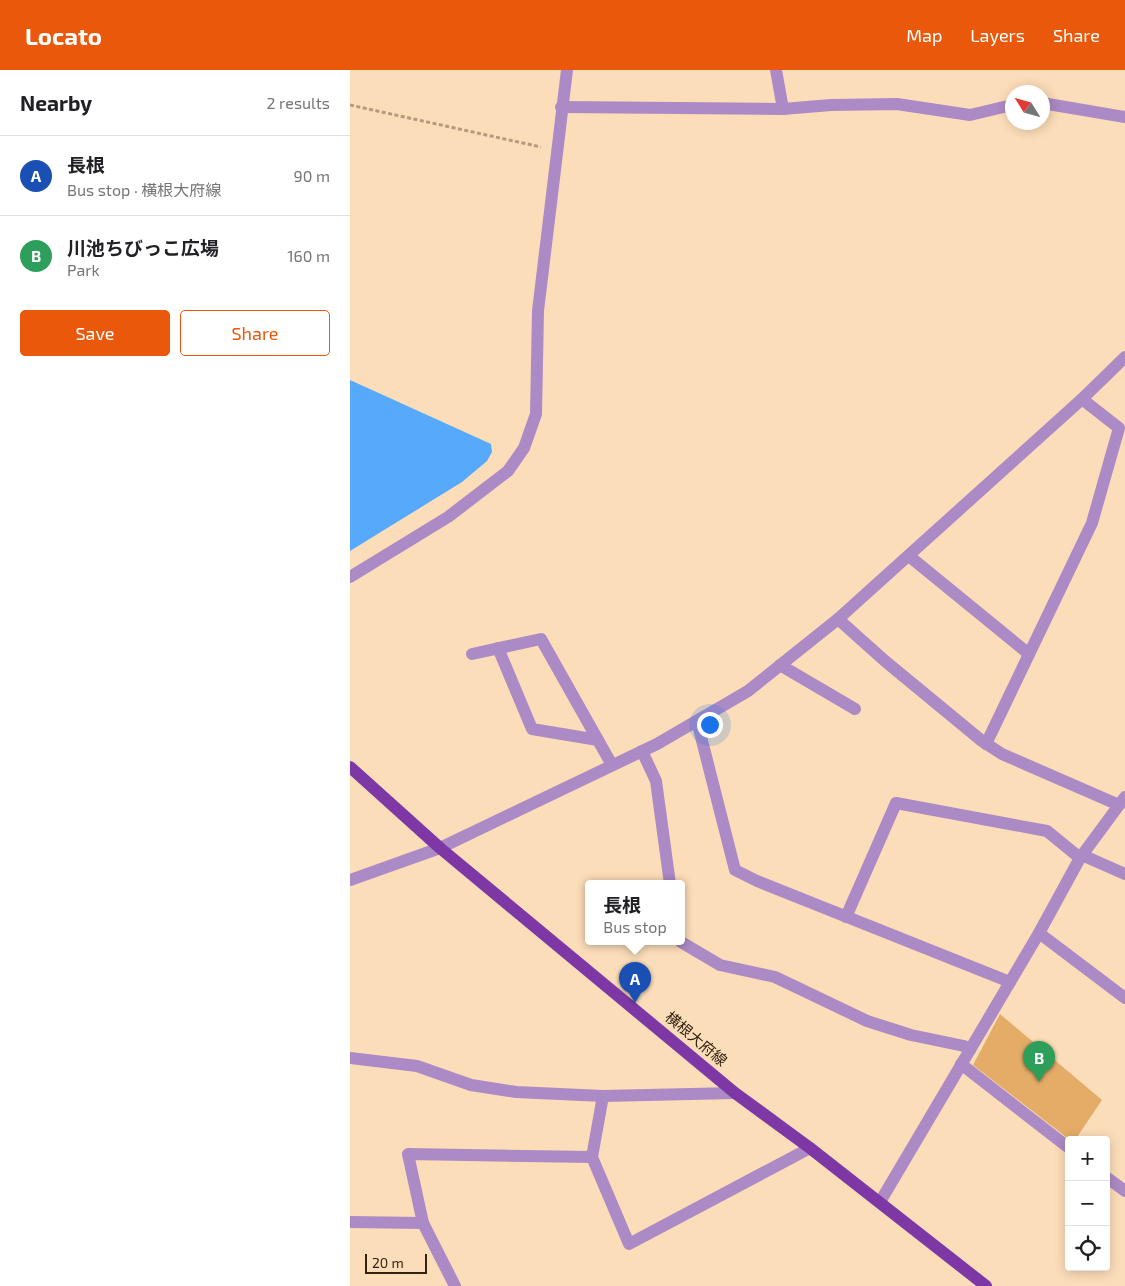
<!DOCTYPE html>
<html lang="en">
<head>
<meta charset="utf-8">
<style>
	body { margin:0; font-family:"Exo 2","Noto Sans JP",sans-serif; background:#f6f6f6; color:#202124 }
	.controls { position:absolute; right:15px; bottom:15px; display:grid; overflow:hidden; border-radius:5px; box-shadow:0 2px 12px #0003 }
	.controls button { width:45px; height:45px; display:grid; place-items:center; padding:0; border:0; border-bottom:1px solid #e0e0e0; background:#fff; color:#202124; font:25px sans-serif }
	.compass { position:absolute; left:655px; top:15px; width:45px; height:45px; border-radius:50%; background:#fff; box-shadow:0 2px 12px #0003; rotate:307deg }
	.scale { position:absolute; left:15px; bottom:12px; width:62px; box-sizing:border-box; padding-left:5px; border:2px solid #322311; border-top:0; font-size:14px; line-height:18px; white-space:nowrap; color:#322311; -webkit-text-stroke:4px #fcddb9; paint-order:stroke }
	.you { position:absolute; left:359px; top:654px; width:18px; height:18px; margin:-12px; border:4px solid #fff; border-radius:50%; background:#1a73e8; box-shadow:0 0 0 8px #1a73e833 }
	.badge { display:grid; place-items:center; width:32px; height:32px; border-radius:50%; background:#ea580c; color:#fff; font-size:16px; font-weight:700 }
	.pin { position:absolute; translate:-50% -41px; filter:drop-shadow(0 1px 2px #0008) }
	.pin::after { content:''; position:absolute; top:26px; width:18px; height:15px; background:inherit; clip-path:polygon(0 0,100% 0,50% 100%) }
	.popup { position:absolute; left:235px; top:810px; width:100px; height:65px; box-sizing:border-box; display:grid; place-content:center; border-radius:5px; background:#fff; filter:drop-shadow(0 1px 4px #0005); font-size:16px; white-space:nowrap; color:#757577 }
	.popup b { font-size:19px; color:#202124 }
	.popup::after { content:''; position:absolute; left:50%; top:100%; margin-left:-10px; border:10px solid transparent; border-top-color:#fff }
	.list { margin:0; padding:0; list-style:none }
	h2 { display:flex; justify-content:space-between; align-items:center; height:65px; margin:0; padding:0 20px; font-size:21px }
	h2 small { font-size:16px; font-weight:400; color:#757577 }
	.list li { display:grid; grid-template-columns:32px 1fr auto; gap:15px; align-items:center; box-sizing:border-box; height:80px; padding:0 20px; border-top:1px solid #e0e0e0 }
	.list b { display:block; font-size:19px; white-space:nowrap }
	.list p { margin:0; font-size:16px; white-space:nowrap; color:#757577 }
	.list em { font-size:16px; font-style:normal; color:#757577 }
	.actions { display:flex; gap:10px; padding:15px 20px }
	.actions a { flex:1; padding:11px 0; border:1px solid #ea580c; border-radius:5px; text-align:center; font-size:18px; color:#ea580c }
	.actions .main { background:#ea580c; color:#fff }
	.icon { flex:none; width:28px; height:28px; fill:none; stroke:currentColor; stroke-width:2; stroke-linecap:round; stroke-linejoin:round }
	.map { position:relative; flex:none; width:775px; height:1216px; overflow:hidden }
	header { display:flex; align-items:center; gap:30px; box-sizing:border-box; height:70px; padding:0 25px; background:#ea580c; color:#fff }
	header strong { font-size:24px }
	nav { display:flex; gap:28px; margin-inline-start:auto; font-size:18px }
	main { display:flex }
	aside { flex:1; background:#fff }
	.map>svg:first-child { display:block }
</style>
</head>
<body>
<header>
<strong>Locato</strong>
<nav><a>Map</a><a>Layers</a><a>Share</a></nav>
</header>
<main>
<aside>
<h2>Nearby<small>2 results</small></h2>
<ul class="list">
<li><span class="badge" style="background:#1a4fb4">A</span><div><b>長根</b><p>Bus stop · 横根大府線</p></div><em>90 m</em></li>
<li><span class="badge" style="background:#2e9e5b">B</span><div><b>川池ちびっこ広場</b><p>Park</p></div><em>160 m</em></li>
</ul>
<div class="actions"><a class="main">Save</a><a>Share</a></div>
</aside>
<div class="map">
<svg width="775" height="1216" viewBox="0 0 775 1216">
	<rect width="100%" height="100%" fill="#fcddb9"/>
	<polygon fill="#e5ac67" points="650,944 752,1030 725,1070 720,1070 623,995"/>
	<polygon fill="#57aafb" points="0,310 141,374 142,382 137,391 112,412 0,481"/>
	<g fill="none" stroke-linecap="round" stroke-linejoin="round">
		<polyline stroke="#b49b7d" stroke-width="3" stroke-dasharray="4 2.5" stroke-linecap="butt" points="0,35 191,77"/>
		<g stroke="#ac8ac5" stroke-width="12">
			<polyline points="426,0 433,39"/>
			<polyline points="692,33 775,47"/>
			<polyline points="211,37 433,39 481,35 547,34 620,45 662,35"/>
			<polyline points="559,486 679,584"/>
			<polyline points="0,507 98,447 158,401 174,378 186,344 188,241 217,0"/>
			<polyline points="488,549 535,591 632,671 652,684 769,735"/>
			<polyline points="148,578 182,659 248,670"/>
			<polyline points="122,584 191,569 262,695"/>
			<polyline points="430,595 505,639"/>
			<polyline points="347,651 385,800 407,811 660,912"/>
			<polyline points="636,674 742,453 769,358 732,329"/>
			<polyline points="292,681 306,711 320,814"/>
			<polyline points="732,785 775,804"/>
			<polyline points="0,810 90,778 307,674 398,621 488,549 732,329 775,287"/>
			<polyline points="496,847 546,733 697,761 730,788"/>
			<polyline points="689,863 775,928"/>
			<polyline points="331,872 370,895 425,907 517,951 561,965 614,976 620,980"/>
			<polyline points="0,988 67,996 121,1015 166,1022 253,1026 385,1023"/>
			<polyline points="611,994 719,1078"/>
			<polyline points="253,1026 242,1087 279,1174 460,1078"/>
			<polyline points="756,1107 775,1121"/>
			<polyline points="530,1132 689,863 730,788 775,727"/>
			<polyline points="0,1152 73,1153 105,1216"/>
			<polyline points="73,1153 58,1084 242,1087"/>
		</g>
		<polyline stroke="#7d38a6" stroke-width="12" points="0,697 90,778 385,1023 460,1078 636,1216"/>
	</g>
	<g text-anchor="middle" stroke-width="5" stroke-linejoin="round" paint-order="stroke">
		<g font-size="15" fill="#322311" stroke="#fcddb9">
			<text transform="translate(346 969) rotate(40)" y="5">横根大府線</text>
		</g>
	</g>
</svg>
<div class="controls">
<button>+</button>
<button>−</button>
<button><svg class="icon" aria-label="locate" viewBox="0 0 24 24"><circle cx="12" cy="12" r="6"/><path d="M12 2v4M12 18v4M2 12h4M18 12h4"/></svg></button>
</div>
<svg class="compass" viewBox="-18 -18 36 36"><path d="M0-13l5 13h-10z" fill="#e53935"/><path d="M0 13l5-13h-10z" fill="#757577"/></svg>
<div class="scale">20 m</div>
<div class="you"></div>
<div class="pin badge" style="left:285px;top:933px;background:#1a4fb4">A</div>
<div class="popup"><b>長根</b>Bus stop</div>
<div class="pin badge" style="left:689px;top:1012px;background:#2e9e5b">B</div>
</div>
</main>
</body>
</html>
